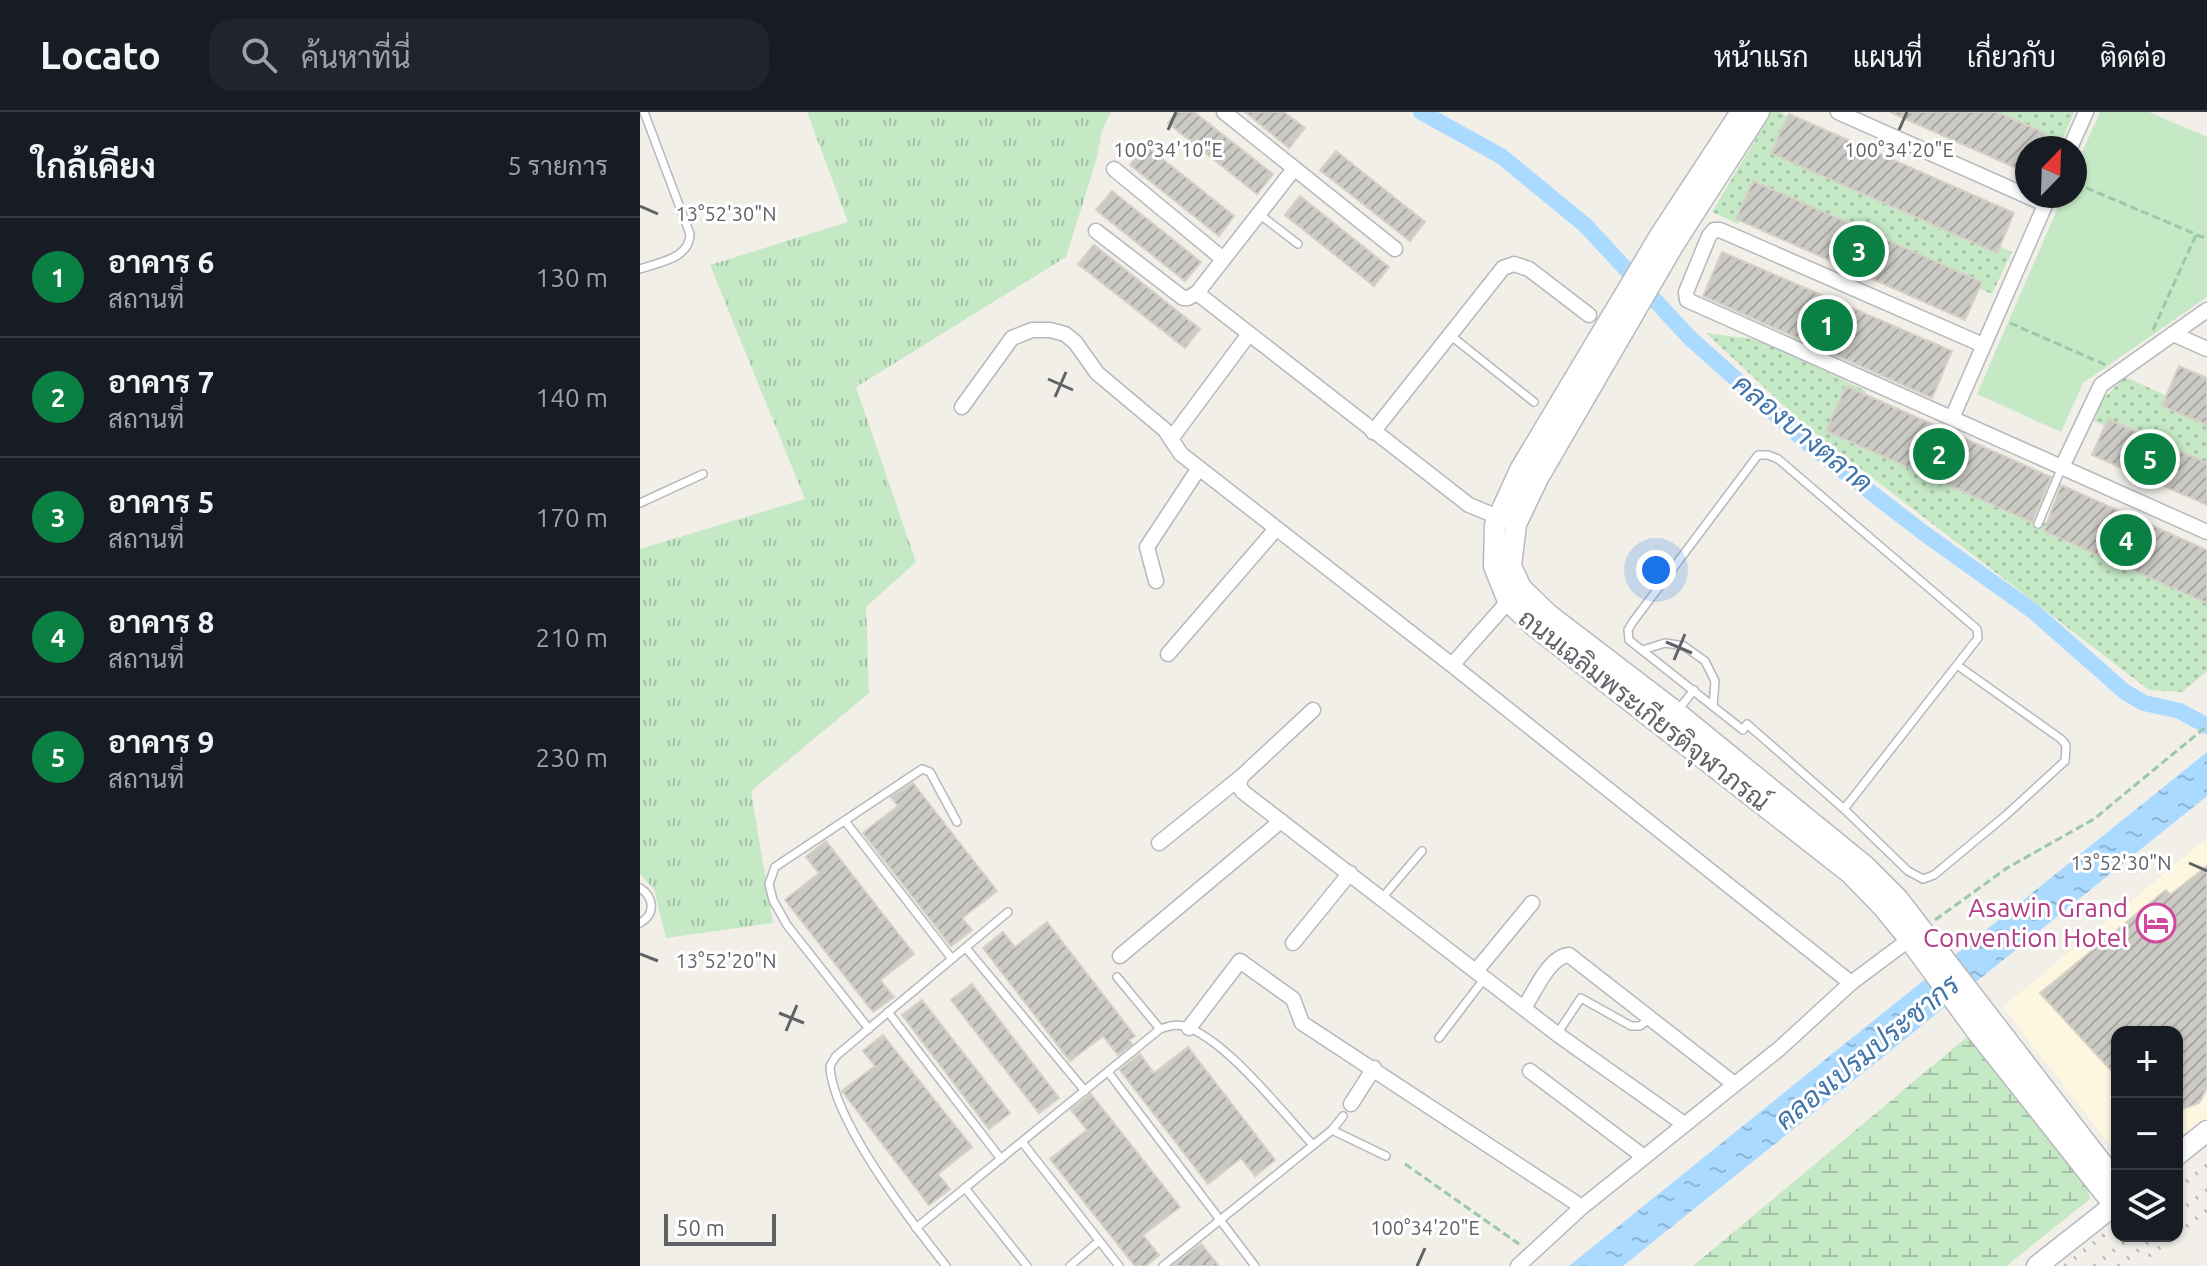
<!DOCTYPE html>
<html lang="th">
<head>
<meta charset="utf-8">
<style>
	body { margin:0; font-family:Ubuntu,Sarabun,sans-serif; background:#20242c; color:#f1f3f6 }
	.controls { position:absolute; right:24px; bottom:24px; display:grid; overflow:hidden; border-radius:16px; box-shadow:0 2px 6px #0004 }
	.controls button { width:72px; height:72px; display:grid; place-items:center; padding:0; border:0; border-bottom:2px solid #363941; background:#171b24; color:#f1f3f6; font:40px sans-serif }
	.compass { position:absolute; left:1375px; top:24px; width:72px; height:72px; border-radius:50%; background:#171b24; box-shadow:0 2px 6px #0004; rotate:23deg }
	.scale { position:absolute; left:24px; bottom:20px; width:112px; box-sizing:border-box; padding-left:8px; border:4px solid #5f6368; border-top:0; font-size:22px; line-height:28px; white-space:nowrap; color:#5f6368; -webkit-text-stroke:6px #fff; paint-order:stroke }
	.you { position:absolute; left:1016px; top:458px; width:28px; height:28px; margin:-20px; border:6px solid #fff; border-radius:50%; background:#1a73e8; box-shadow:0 0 0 12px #1a73e833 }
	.badge { display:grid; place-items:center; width:52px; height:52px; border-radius:50%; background:#0b8043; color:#fff; font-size:26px; font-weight:700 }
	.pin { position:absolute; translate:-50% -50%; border:4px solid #fff; box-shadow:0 2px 8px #0006 }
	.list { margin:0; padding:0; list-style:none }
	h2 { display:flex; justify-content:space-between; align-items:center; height:104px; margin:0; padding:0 32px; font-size:34px }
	h2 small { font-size:26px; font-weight:400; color:#9ea1a6 }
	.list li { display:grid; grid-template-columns:52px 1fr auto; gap:24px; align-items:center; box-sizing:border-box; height:120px; padding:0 32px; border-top:2px solid #363941 }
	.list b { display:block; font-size:30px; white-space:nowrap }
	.list p { margin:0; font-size:26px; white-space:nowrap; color:#9ea1a6 }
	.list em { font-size:26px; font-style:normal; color:#9ea1a6 }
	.icon { flex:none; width:44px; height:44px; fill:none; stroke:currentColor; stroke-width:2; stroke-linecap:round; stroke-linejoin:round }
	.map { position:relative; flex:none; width:1567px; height:1154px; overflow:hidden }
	header { display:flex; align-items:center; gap:48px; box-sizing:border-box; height:112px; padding:0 40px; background:#171b24; border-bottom:2px solid #363941 }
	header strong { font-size:38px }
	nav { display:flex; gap:44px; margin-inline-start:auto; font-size:28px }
	.search { width:560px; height:72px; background:#20242c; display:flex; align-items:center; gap:20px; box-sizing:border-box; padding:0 28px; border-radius:24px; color:#9ea1a6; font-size:30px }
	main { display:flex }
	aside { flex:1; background:#171b24 }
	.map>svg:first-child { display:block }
</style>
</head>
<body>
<header>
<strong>Locato</strong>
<div class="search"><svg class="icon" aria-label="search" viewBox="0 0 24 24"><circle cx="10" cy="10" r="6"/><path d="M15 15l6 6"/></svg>ค้นหาที่นี่</div>
<nav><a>หน้าแรก</a><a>แผนที่</a><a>เกี่ยวกับ</a><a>ติดต่อ</a></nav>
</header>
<main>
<aside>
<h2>ใกล้เคียง<small>5 รายการ</small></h2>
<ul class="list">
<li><span class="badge">1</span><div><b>อาคาร 6</b><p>สถานที่</p></div><em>130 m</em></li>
<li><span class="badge">2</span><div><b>อาคาร 7</b><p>สถานที่</p></div><em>140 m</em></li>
<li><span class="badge">3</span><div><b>อาคาร 5</b><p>สถานที่</p></div><em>170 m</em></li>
<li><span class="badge">4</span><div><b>อาคาร 8</b><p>สถานที่</p></div><em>210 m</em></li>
<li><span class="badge">5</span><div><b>อาคาร 9</b><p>สถานที่</p></div><em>230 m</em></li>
</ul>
</aside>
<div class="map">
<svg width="1567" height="1154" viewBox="0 0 1567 1154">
	<defs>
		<pattern id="grass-tufts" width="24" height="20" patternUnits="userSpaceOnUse" patternTransform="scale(2)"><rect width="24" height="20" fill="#c5e8c5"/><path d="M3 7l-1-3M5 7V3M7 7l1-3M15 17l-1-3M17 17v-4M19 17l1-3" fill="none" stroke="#a3c0a4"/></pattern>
		<pattern id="wetland-marsh" width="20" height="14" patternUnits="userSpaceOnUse" patternTransform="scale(2)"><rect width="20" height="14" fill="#c5e8c5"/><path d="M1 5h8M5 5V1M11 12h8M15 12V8" fill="none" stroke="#a3c0a4"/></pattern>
		<pattern id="garden-dots" width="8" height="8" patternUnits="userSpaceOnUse" patternTransform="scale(2)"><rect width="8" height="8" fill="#c5e8c5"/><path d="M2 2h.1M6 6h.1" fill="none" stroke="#a3c0a4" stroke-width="1.8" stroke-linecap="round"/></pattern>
		<pattern id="water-ripples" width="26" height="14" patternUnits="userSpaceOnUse" patternTransform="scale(2)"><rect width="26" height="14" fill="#aadaff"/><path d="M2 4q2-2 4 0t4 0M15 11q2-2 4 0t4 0" fill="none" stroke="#8eb4d2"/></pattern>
		<pattern id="building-hatch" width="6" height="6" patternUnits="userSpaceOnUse" patternTransform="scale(2)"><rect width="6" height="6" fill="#cccac5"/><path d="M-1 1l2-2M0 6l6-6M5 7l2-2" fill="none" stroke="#a9a8a4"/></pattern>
	</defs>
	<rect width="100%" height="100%" fill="#f1efe8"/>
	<polygon fill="#fef7e0" points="1567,726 1567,1010 1537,1035 1537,920 1477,920 1477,1042 1363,895"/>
	<polygon fill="url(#grass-tufts)" points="167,0 471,0 462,18 456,49 426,145 216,275 276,450 226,495 229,581 111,679 133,811 26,826 14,777 0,762 0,437 165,387 70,153 208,110"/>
	<polygon fill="url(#wetland-marsh)" points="1327,925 1448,1076 1450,1087 1366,1154 1053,1154"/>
	<polygon fill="#c5e8c5" points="1460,0 1509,0 1567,25 1567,185 1443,271 1421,320 1337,282 1423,84 1435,84 1435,56"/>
	<g fill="url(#garden-dots)">
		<polygon points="1132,0 1140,0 1152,7 1139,39 1372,140 1352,182 1112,83 1098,112 1072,100"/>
		<polygon points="1341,0 1434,0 1420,34"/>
		<polygon points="1066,221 1120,228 1226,279 1209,322 1567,484 1567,559 1542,580 1509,578 1169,317"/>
		<polygon points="1485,265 1567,302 1567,357 1454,309 1462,288"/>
	</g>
	<polygon fill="url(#water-ripples)" points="1567,640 1567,684 983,1154 929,1154"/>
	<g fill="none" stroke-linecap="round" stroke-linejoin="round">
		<polyline stroke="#aadaff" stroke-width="16" points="781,0 861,44 945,113 1050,226 1172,335 1285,422 1393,499 1485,580 1504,591 1540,599 1567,614"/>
	</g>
	<g fill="url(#building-hatch)" stroke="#d6d1c6" stroke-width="2">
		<polygon points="537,0 554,0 633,62 617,82 528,11"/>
		<polygon points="605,0 644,0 665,16 649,36"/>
		<polygon points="1250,0 1357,0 1405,21 1399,36 1387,36 1387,61"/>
		<polygon points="1149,2 1374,101 1357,141 1131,41"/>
		<polygon points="505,33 594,104 579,124 490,53"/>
		<polygon points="696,39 785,110 770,129 680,58"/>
		<polygon points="1113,69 1342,170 1325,208 1096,107"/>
		<polygon points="472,79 561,150 545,169 456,98"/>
		<polygon points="660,84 749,155 734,174 645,103"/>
		<polygon points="454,133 560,217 545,236 438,152"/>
		<polygon points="1082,140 1312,239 1292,286 1063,184"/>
		<polygon points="1539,254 1567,266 1567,313 1522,294"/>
		<polygon points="1206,274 1411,365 1392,410 1186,319"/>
		<polygon points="1468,307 1567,351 1567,393 1452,343"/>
		<polygon points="1421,373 1567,438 1567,491 1404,419"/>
		<polygon points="273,671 357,779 322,806 332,818 311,834 223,721 258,694 251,685"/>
		<polygon points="186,729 274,842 240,868 254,885 233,900 145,788 179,761 166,745"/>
		<polygon points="1567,754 1567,976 1559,991 1537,999 1537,920 1477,920 1477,965 1400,881 1526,778 1530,783"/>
		<polygon points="407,810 495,924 489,928 492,932 478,943 463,924 430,949 343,836 363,820 375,835"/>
		<polygon points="332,872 419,986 399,1001 311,888"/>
		<polygon points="282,888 370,1001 349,1017 262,903"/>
		<polygon points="243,923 332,1035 298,1062 310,1077 289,1093 202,979 235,954 223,939"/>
		<polygon points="548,935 635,1048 615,1064 601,1046 568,1072 480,958 500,942 514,961"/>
		<polygon points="451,982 540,1095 503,1123 519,1143 506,1154 495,1154 410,1047 447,1018 431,998"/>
		<polygon points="561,1132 579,1154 533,1154 557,1135"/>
	</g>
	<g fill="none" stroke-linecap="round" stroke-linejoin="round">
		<g stroke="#b5b8bc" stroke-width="10">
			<g id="lane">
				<polyline points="619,102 658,132"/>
				<path d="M0 157C20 150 50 146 50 122L4 0"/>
				<polyline points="810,223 894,290"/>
				<polyline points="0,391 63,362"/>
				<polyline points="1398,412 1422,355"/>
				<polyline points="1003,538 1025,531 1044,534 1065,549 1075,569 1073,594"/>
				<polyline points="1038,598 1054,578"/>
				<polyline points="1204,697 1338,526 1337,517 1138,347 1128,343 1118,343 992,511 988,518 989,528 1103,618 1107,612 1204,697 1268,759 1283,767 1294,763 1365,704 1425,649 1426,633 1421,627 1317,553"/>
				<polyline points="205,709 312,847"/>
				<path d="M0 776C14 785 16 802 0 811"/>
				<polyline points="742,786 782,739"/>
				<polyline points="326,836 445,979"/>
				<polyline points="477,865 520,917"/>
				<polyline points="248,900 361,1047"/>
				<polyline points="229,917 147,813 133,788 129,772 135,755 282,657 290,660 317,710"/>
				<polyline points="917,922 941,886 991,914 1000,914 1009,907"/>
				<polyline points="799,926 844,867"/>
				<polyline points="468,960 615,1154"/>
				<polyline points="692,1018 746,1044"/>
				<polyline points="382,1030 479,1154"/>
				<polyline points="325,1076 387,1154"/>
				<path d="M276 1116 520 917C529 914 535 912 544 914 586 927 642 1000 673 1033"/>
				<path d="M306 1154C272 1111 192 1007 190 954L196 944 368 800"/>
				<polyline points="430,1154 459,1129"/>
				<polyline points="523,1154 692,1018 703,1004"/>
			</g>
		</g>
		<g stroke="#b5b8bc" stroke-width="17">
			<g id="street">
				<polyline points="584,0 755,137"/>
				<polyline points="1198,0 1405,92"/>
				<polyline points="1430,36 1446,0"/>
				<polyline points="474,57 583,147"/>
				<polyline points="654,57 557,181 829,393 865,408"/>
				<polyline points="456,119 543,186 548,186 557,181"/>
				<polyline points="1533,222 1567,237"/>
				<polyline points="1343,233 1080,118 1074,118 1069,124 1046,180 1047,188 1567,420"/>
				<polyline points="322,295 372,226 392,218 410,218 425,222 435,230 457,261 525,318 541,342 812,553 1211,871"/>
				<polyline points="1312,306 1409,84"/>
				<polyline points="733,320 863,156 874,152 889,157 949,203"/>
				<polyline points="531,327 609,222"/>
				<polyline points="1422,355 1461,273 1567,198"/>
				<polyline points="516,469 507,435 559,356"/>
				<polyline points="528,542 635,418"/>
				<polyline points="812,553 873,484"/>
				<polyline points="673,598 601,665 599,674 603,680 917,922 1044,1012"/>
				<polyline points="519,731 601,665"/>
				<polyline points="653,831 710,761"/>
				<polyline points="480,844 641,709"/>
				<polyline points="836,859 892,791"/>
				<path d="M884 896C894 881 909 844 929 843L1093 971"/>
				<polyline points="549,916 600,849 653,887 662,911 942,1095"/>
				<polyline points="890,959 1004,1045"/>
				<polyline points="711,992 734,956"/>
				<polyline points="878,1154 942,1095 1139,937 1211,871 1274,824"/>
			</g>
		</g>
		<g stroke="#b6babf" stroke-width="23">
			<g id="secondary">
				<polyline points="1101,0 1021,122 880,358 855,413 854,454 868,489 893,513 1210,761 1243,795 1269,827 1335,917 1474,1093"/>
				<polyline points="1119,0 1034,132 898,366 876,412 871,454 881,476 909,503 1036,600 1225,754 1258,787 1477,1071"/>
				<polyline points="1537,1043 1567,1019"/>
				<polyline points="1397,1154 1477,1091"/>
			</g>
		</g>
		<g stroke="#9cc7a9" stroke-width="3" stroke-dasharray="8 4" stroke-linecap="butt">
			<polyline points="1435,71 1567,127"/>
			<polyline points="1370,211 1466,253"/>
			<polyline points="1513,218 1556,123"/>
			<polyline points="1295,808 1367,756 1454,707 1567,614"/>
			<polyline points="765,1052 879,1132"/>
		</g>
		<use href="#lane" stroke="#fff" stroke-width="7"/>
		<use href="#street" stroke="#fff" stroke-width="14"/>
		<use href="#secondary" stroke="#fff" stroke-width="20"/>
		<g stroke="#b6b7b8" stroke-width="4" stroke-dasharray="2 10" stroke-linecap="butt">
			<polyline points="1537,1077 1567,1053"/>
			<polyline points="1537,1101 1567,1078"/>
			<polyline points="1537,1122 1567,1098"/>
			<polyline points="1509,1144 1534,1124"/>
			<polyline points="1425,1154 1477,1113"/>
			<polyline points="1454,1154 1492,1124"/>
			<polyline points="1478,1154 1516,1124"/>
		</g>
	</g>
	<path fill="none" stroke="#5f6368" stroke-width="3" d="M528 18 536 0M1259 18 1267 0M0 94 18 102M408 267 433 278M415 285 426 260M1026 530 1052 541M1034 548 1045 522M1549 751 1567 759M0 842 18 849M139 901 164 911M146 919 157 893M777 1154 785 1136"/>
	<defs>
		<g id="hotel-ring" transform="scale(2)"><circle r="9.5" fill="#fff" stroke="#d1479c" stroke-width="1.5"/><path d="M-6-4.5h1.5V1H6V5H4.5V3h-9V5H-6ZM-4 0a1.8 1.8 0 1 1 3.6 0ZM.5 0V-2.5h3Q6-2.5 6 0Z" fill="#d1479c"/></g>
	</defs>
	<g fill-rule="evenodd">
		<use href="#hotel-ring" x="1516" y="811"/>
	</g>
	<g text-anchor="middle" stroke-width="6" stroke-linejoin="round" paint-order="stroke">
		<g font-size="26" fill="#5f6368" stroke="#fff">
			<text transform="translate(1004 598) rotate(38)" y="9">ถนนเฉลิมพระเกียรติจุฬาภรณ์</text>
		</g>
		<g font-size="26" fill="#b23c85" stroke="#fff" text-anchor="end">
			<text x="1488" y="805">Asawin Grand<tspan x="1488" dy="30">Convention Hotel</tspan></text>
		</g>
		<g font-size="28" font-style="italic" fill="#4174aa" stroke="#fff">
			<text transform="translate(1163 321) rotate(39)" y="10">คลองบางตลาด</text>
			<text transform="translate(1227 940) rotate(-39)" y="10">คลองเปรมประชากร</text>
		</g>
	</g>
	<g font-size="20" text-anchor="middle" fill="#5f6368" stroke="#fff" stroke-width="6" stroke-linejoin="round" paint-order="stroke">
		<text x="528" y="45">100°34'10"E</text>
		<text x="1259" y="45">100°34'20"E</text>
		<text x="86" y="109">13°52'30"N</text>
		<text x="1481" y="758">13°52'30"N</text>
		<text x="86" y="856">13°52'20"N</text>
		<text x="785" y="1123">100°34'20"E</text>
	</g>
</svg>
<div class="controls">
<button>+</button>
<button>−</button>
<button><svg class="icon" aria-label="layers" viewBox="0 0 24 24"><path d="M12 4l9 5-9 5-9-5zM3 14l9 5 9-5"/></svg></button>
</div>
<svg class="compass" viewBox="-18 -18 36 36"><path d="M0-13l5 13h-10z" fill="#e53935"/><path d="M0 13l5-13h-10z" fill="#9ea1a6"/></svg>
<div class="scale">50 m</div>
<div class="you"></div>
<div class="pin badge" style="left:1187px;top:213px">1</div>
<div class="pin badge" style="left:1299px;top:342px">2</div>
<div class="pin badge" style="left:1219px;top:139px">3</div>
<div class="pin badge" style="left:1486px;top:428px">4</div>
<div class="pin badge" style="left:1510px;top:347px">5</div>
</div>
</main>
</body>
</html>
